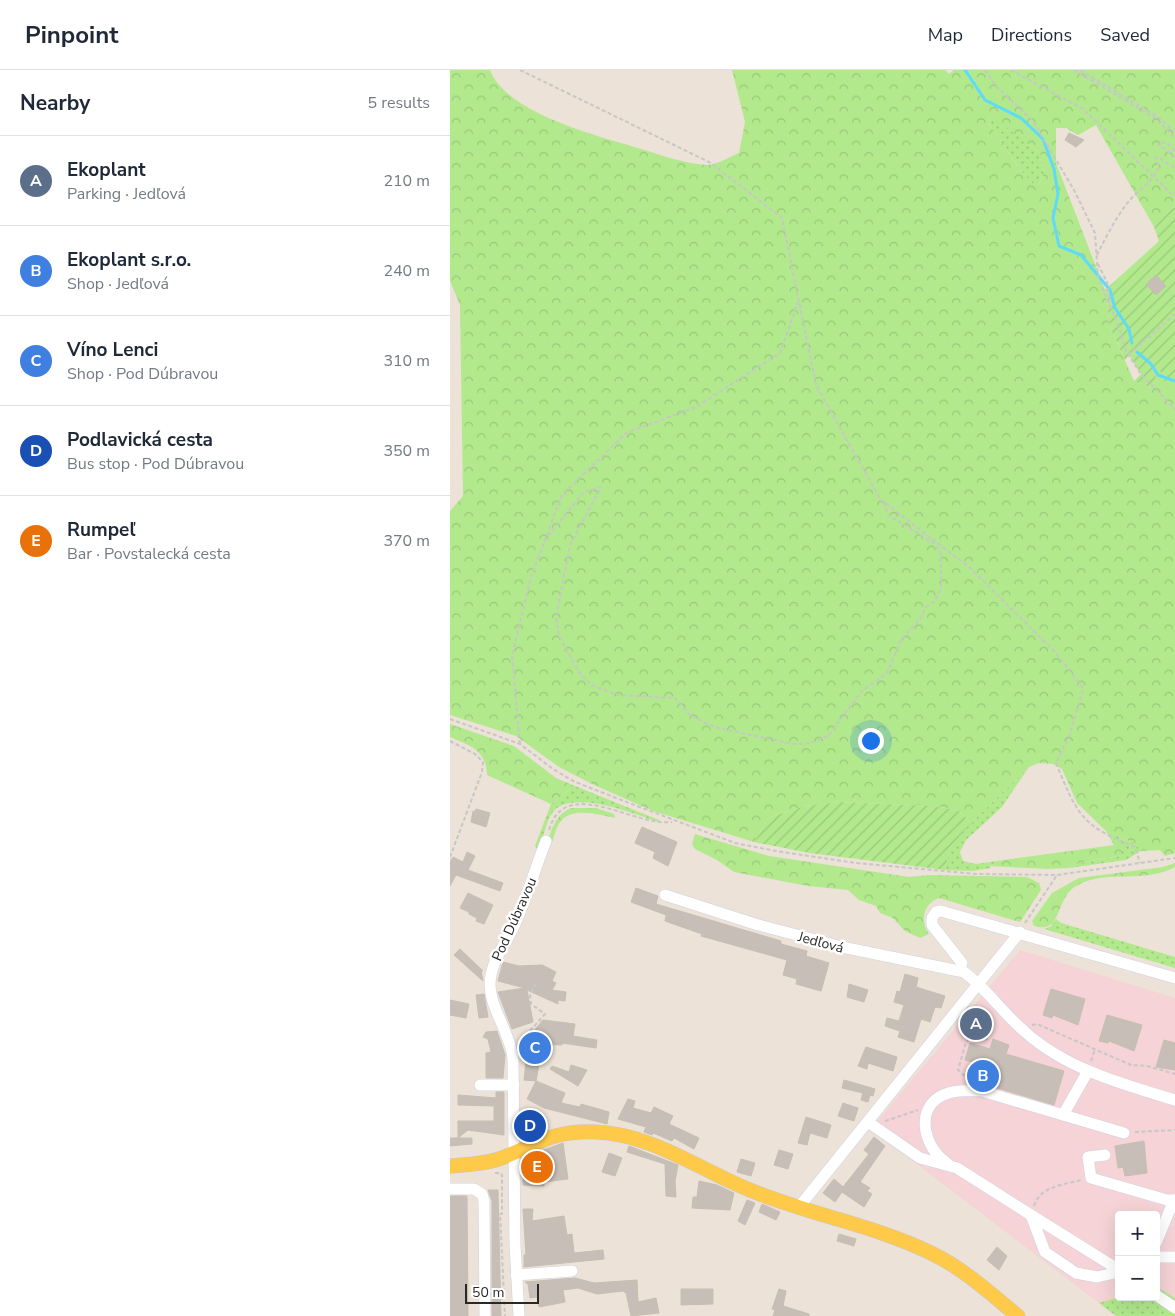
<!DOCTYPE html>
<html lang="en">
<head>
<meta charset="utf-8">
<style>
	body { margin:0; font-family:"Nunito Sans",sans-serif; background:#f2f2f3; color:#1f2937 }
	.controls { position:absolute; right:15px; bottom:15px; display:grid; overflow:hidden; border-radius:5px; box-shadow:0 5px 20px #0002 }
	.controls button { width:45px; height:45px; display:grid; place-items:center; padding:0; border:0; border-bottom:1px solid #e0e1e3; background:#fff; color:#1f2937; font:25px sans-serif }
	.scale { position:absolute; left:15px; bottom:12px; width:74px; box-sizing:border-box; padding-left:5px; border:2px solid #282828; border-top:0; font-size:14px; line-height:18px; white-space:nowrap; color:#282828; -webkit-text-stroke:4px #fff; paint-order:stroke }
	.you { position:absolute; left:420px; top:670px; width:18px; height:18px; margin:-12px; border:4px solid #fff; border-radius:50%; background:#1a73e8; box-shadow:0 0 0 8px #1a73e833 }
	.badge { display:grid; place-items:center; width:32px; height:32px; border-radius:50%; background:#3164ff; color:#fff; font-size:16px; font-weight:700 }
	.pin { position:absolute; translate:-50% -50%; border:2px solid #fff; box-shadow:0 1px 5px #0006 }
	.list { margin:0; padding:0; list-style:none }
	h2 { display:flex; justify-content:space-between; align-items:center; height:65px; margin:0; padding:0 20px; font-size:21px }
	h2 small { font-size:16px; font-weight:400; color:#747a83 }
	.list li { display:grid; grid-template-columns:32px 1fr auto; gap:15px; align-items:center; box-sizing:border-box; height:90px; padding:0 20px; border-top:1px solid #e0e1e3 }
	.list b { display:block; font-size:19px; white-space:nowrap }
	.list p { margin:0; font-size:16px; white-space:nowrap; color:#747a83 }
	.list em { font-size:16px; font-style:normal; color:#747a83 }
	.map { position:relative; flex:none; width:725px; height:1246px; overflow:hidden }
	header { display:flex; align-items:center; gap:30px; box-sizing:border-box; height:70px; padding:0 25px; background:#fff; border-bottom:1px solid #e0e1e3 }
	header strong { font-size:24px }
	nav { display:flex; gap:28px; margin-inline-start:auto; font-size:18px }
	main { display:flex }
	aside { flex:1; background:#fff }
	.map>svg:first-child { display:block }
</style>
</head>
<body>
<header>
<strong>Pinpoint</strong>
<nav><a>Map</a><a>Directions</a><a>Saved</a></nav>
</header>
<main>
<aside>
<h2>Nearby<small>5 results</small></h2>
<ul class="list">
<li><span class="badge" style="background:#5c6f8a">A</span><div><b>Ekoplant</b><p>Parking · Jedľová</p></div><em>210 m</em></li>
<li><span class="badge" style="background:#3f7fe0">B</span><div><b>Ekoplant s.r.o.</b><p>Shop · Jedľová</p></div><em>240 m</em></li>
<li><span class="badge" style="background:#3f7fe0">C</span><div><b>Víno Lenci</b><p>Shop · Pod Dúbravou</p></div><em>310 m</em></li>
<li><span class="badge" style="background:#1a4fb4">D</span><div><b>Podlavická cesta</b><p>Bus stop · Pod Dúbravou</p></div><em>350 m</em></li>
<li><span class="badge" style="background:#e8710a">E</span><div><b>Rumpeľ</b><p>Bar · Povstalecká cesta</p></div><em>370 m</em></li>
</ul>
</aside>
<div class="map">
<svg width="725" height="1246" viewBox="0 0 725 1246">
	<defs>
		<pattern id="grass-dots" width="8" height="8" patternUnits="userSpaceOnUse" patternTransform="scale(1.25)"><rect width="8" height="8" fill="#b2e98d"/><path d="M2 2h.1M6 6h.1" fill="none" stroke="#99c87a" stroke-width="1.8" stroke-linecap="round"/></pattern>
		<pattern id="forest-crowns" width="20" height="18" patternUnits="userSpaceOnUse" patternTransform="scale(1.25)"><rect width="20" height="18" fill="#b2e98d"/><path d="M2 6a3 3 0 1 1 6 0M12 15a3 3 0 1 1 6 0" fill="none" stroke="#99c87a"/></pattern>
		<pattern id="garden-furrows" width="10" height="10" patternUnits="userSpaceOnUse" patternTransform="scale(1.25)"><rect width="10" height="10" fill="#b2e98d"/><path d="M-1 1l2-2M0 10L10 0M9 11l2-2" fill="none" stroke="#99c87a"/></pattern>
	</defs>
	<rect width="100%" height="100%" fill="#ece2d7"/>
	<path fill="#f5d3d6" fill-rule="evenodd" d="M570 880 725 928V1246H666L421 1059ZM669 1145H706V1227H669Z"/>
	<g fill="url(#grass-dots)">
		<polygon points="540,44 590,83 594,103 587,118 570,100 538,52"/>
		<polygon points="579,697 552,737 516,770 510,782 513,791 526,794 554,790 540,796 541,798 522,801 495,800 500,778 521,753"/>
		<path d="M125 716 209 750V752C183 744 132 722 107 738 97 745 94 766 90 777L87 779 85 776 101 734Z"/>
		<polygon points="656,761 686,774 691,781 676,790 619,798 629,793 669,786 671,779 664,775"/>
		<polygon points="606,849 611,853 725,887 725,898 594,859 600,857"/>
		<polygon points="706,1216 725,1228 725,1246 666,1246 649,1233 669,1227 706,1227"/>
	</g>
	<g fill="url(#forest-crowns)" fill-rule="evenodd">
		<path d="M0 0H40C57 44 149 66 191 79 211 85 236 94 257 95 267 95 281 86 289 83L295 52 282 0H495L499 4 504 0H725V138L723 137 704 157 646 55 628 65 616 58H606V93L655 220 660 257 684 311 702 318 708 300 725 312V783L715 786 710 780 691 781 686 774 656 761 627 733 612 699 603 694 589 693 579 697 521 753 508 740 484 736 390 732 355 736 318 748 304 772 203 741 142 714 109 697 66 666 0 645V441L13 426 10 235 0 211ZM540 45 590 83 594 103 587 118 570 100 538 52Z"/>
		<path d="M0 654 64 676 106 708 125 716 101 734 37 705C36 680 21 676 0 667Z"/>
		<path d="M121 738H146L164 744 165 748C151 745 124 737 112 750 106 755 104 768 101 775L97 776C100 761 106 744 121 738Z"/>
		<path d="M245 764 319 786 459 807 480 805 577 807 589 813 591 820 570 852 489 828C474 833 469 851 479 864L470 868 455 861 443 848 430 843 426 836 409 830 398 820 358 816 284 802 267 790 245 779 242 774Z"/>
		<polygon points="664,775 671,779 672,782 669,786 629,793 619,798 597,799 540,796 554,790"/>
		<path d="M725 793V797C694 814 658 799 628 815 604 826 614 865 584 856L582 851 602 823 629 808 713 797Z"/>
	</g>
	<g fill="url(#garden-furrows)">
		<polygon points="723,137 725,138 725,312 708,300 702,318 684,311 691,304 679,285 675,290 660,257 655,220 709,171 704,157"/>
		<polygon points="390,732 484,736 508,740 521,753 500,778 495,800 359,783 304,772 318,748 355,736"/>
	</g>
	<g fill="none" stroke-linecap="round" stroke-linejoin="round">
		<g stroke="#5edbfb" stroke-width="3">
			<polyline points="515,0 535,30 571,48 593,69 604,99 608,124 603,148 609,176 631,185 660,220 665,238 679,259 682,273"/>
			<polyline points="687,282 701,294 708,305 725,311"/>
		</g>
	</g>
	<g fill="#c7bfb7" stroke="#c7beb1">
		<polygon points="619,63 634,70 626,77 615,70"/>
		<polygon points="706,205 716,216 706,225 696,214"/>
		<polygon points="26,739 40,743 36,757 21,752 23,741 25,742"/>
		<polygon points="192,757 227,772 218,796 203,788 205,782 185,773"/>
		<polygon points="17,782 25,786 18,800 53,813 50,821 6,805 0,816 0,792 3,787 13,792"/>
		<polygon points="186,818 208,826 206,834 331,871 331,874 357,881 356,886 379,893 371,921 346,914 347,909 333,905 337,890 251,866 252,864 215,851 216,845 181,832"/>
		<polygon points="18,823 43,835 34,854 26,851 27,848 19,844 19,842 10,838"/>
		<polygon points="10,879 33,901 31,901 33,911 4,885"/>
		<polygon points="53,892 69,896 92,895 106,902 102,911 106,913 102,920 116,922 115,931 108,930 108,934 77,920 83,952 62,959 48,922 75,918 48,911"/>
		<polygon points="455,904 468,908 466,917 495,926 491,938 485,937 480,952 471,949 464,972 448,967 450,961 435,956 437,948 449,951 454,935 444,932 447,921 450,922"/>
		<polygon points="399,914 418,920 414,932 397,927"/>
		<polygon points="601,919 635,929 628,955 603,945 602,948 593,945"/>
		<polygon points="34,924 38,947 29,948 26,925"/>
		<polygon points="0,930 19,934 16,948 0,945"/>
		<polygon points="657,945 692,955 684,981 659,971 658,973 649,971"/>
		<polygon points="93,950 125,954 123,966 147,970 146,978 112,973 112,975 93,974 91,987 74,973"/>
		<polygon points="47,961 55,985 53,1008 36,1008 36,983 41,982 38,969 33,967 36,962"/>
		<polygon points="543,969 559,975 556,984 614,1001 604,1035 534,1014 523,1013 529,994 515,990 520,973 540,979"/>
		<polygon points="714,970 725,973 725,1000 706,997"/>
		<polygon points="416,977 447,987 443,1001 418,993 417,999 408,996"/>
		<polygon points="76,992 89,994 86,1011 74,1010"/>
		<polygon points="102,996 119,1002 121,995 137,1000 128,1016 100,999"/>
		<polygon points="394,1010 425,1019 423,1026 420,1025 418,1032 411,1030 413,1023 392,1018"/>
		<polygon points="86,1011 115,1023 111,1033 130,1037 131,1034 159,1042 157,1054 94,1038 77,1029"/>
		<polygon points="46,1022 54,1022 54,1065 18,1060 8,1068 22,1068 22,1074 0,1076 0,1068 8,1068 8,1051 44,1051 44,1036 8,1035 8,1025 46,1028"/>
		<polygon points="178,1029 185,1031 183,1038 201,1043 204,1037 223,1046 219,1054 249,1068 244,1079 224,1068 222,1071 203,1063 202,1065 194,1062 196,1057 168,1049"/>
		<polygon points="393,1033 408,1038 404,1051 388,1046"/>
		<polygon points="356,1047 381,1055 377,1068 360,1063 357,1075 348,1073"/>
		<polygon points="424,1067 435,1076 410,1112 420,1118 417,1121 422,1124 414,1137 392,1122 385,1132 373,1123 384,1109 393,1117 419,1084 414,1080"/>
		<polygon points="694,1071 697,1103 675,1106 673,1097 668,1098 665,1076"/>
		<polygon points="113,1073 118,1109 94,1112 94,1116 73,1115 73,1088 89,1084 88,1082"/>
		<polygon points="179,1076 228,1095 225,1111 226,1127 216,1126 215,1094 177,1082"/>
		<polygon points="329,1080 343,1084 338,1099 324,1095"/>
		<polygon points="159,1083 172,1088 165,1106 152,1102"/>
		<polygon points="291,1089 305,1093 301,1106 287,1102"/>
		<polygon points="249,1111 267,1115 284,1123 280,1140 242,1138 243,1127 247,1127"/>
		<polygon points="38,1120 48,1120 51,1246 42,1246 42,1131"/>
		<polygon points="0,1126 17,1126 18,1246 0,1246"/>
		<polygon points="297,1130 305,1133 295,1155 288,1151"/>
		<polygon points="312,1134 330,1142 326,1150 309,1142"/>
		<polygon points="73,1139 83,1139 82,1151 114,1146 117,1165 122,1164 124,1183 153,1180 154,1189 74,1197 74,1185 76,1185"/>
		<polygon points="389,1164 406,1169 404,1176 387,1171"/>
		<polygon points="547,1177 557,1186 549,1200 537,1190"/>
		<polygon points="125,1208 144,1213 187,1210 188,1232 206,1228 209,1243 181,1246 176,1223 173,1221 147,1224 128,1218 113,1220 115,1232 89,1237 87,1227 80,1228 78,1214 75,1212"/>
		<polygon points="231,1219 263,1219 263,1234 231,1235"/>
		<polygon points="329,1219 336,1221 333,1236 359,1244 359,1246 323,1246 325,1240 322,1239"/>
	</g>
	<g fill="none" stroke-linecap="round" stroke-linejoin="round">
		<g stroke="#ccd2e3" stroke-width="12">
			<g id="minor">
				<path d="M215 825 305 854 392 877 514 902C537 919 552 942 574 961 616 999 672 1014 725 1030"/>
				<polyline points="512,893 482,855 482,848 486,842 491,841 725,908"/>
				<polyline points="30,1015 64,1015"/>
				<polyline points="613,1045 638,1001"/>
				<polyline points="418,1052 470,1088 507,1098 581,1145 595,1182 626,1203 647,1207 669,1202"/>
				<polyline points="655,1085 638,1087 641,1108 717,1130 725,1130"/>
				<path d="M497 1093C474 1078 464 1039 493 1025 506 1019 519 1021 532 1021L674 1063"/>
				<polyline points="0,1119 24,1119 32,1124 34,1131 35,1246"/>
				<polyline points="349,1137 570,862"/>
				<polyline points="581,1145 669,1200"/>
				<polyline points="706,1173 724,1130"/>
				<polyline points="706,1187 725,1187"/>
				<polyline points="66,1205 122,1201"/>
				<polyline points="706,1225 725,1238"/>
				<path d="M69 1246 65 1175 63 988C60 963 41 940 40 915 40 892 56 874 65 854 77 828 85 798 96 771"/>
			</g>
		</g>
		<g stroke="#c7c7c7" stroke-width="15">
			<path id="major" d="M0 1096C16 1095 33 1094 49 1089 86 1075 102 1060 146 1062 202 1064 250 1100 300 1120 360 1145 425 1155 483 1184 514 1199 541 1224 568 1246"/>
		</g>
		<g stroke="#c7c7c7" stroke-width="2" stroke-dasharray="4 2.5" stroke-linecap="butt">
			<path d="M70 0 261 93 332 148 366 315 430 429 519 497 606 583 633 618 620 664 606 693C627 744 631 756 685 777L690 793"/>
			<polyline points="535,0 546,16 583,51 624,120 645,163 648,207 669,257 676,281 691,304 725,339"/>
			<polyline points="561,0 633,39 725,127"/>
			<polyline points="624,0 705,48 725,68"/>
			<polyline points="630,0 708,47 725,62"/>
			<polyline points="725,81 717,73 711,72 708,74 725,87"/>
			<path d="M647 185C656 167 666 147 679 131 689 119 703 112 709 96L705 89 708 87 725 98"/>
			<polyline points="648,194 657,212 660,232"/>
			<polyline points="678,285 725,244"/>
			<polyline points="94,471 134,422 151,417 120,475 106,547 109,566 129,602 141,615 168,625 225,628 240,645 264,657 343,674 360,673 378,666 412,621 437,603 451,570 470,549 476,537 485,531 491,517 491,484 485,474 438,445 434,433"/>
			<polyline points="0,649 70,674 103,699 123,711 166,728 285,773 326,781 406,793 526,804 607,805 725,788"/>
			<polyline points="0,671 25,684 33,692 32,702 0,787"/>
			<polyline points="70,674 62,586 81,507 112,425 176,363 246,337 330,283 348,232"/>
			<path d="M99 760C115 704 184 757 222 752"/>
			<polyline points="575,853 607,805"/>
			<polyline points="582,955 587,954 681,995 697,996 725,1004"/>
			<polyline points="80,961 95,944 81,934 80,924 87,912"/>
			<polyline points="641,991 645,979"/>
			<polyline points="527,1010 515,1006 508,1000 516,972 520,969 529,971 537,969 537,943 531,937"/>
			<polyline points="435,1051 468,1040"/>
			<polyline points="685,1062 725,1060"/>
			<polyline points="45,1103 51,1103 52,1106 52,1144 50,1144 55,1246"/>
			<path d="M584 1136C590 1116 613 1115 631 1110"/>
		</g>
		<use href="#minor" stroke="#fff" stroke-width="11"/>
		<use href="#major" stroke="#ffc94a" stroke-width="14"/>
	</g>
	<g text-anchor="middle" stroke-width="5" stroke-linejoin="round" paint-order="stroke">
		<g font-size="14" fill="#282828" stroke="#fff">
			<text transform="translate(64 849) rotate(-66)" y="5">Pod Dúbravou</text>
			<text transform="translate(371 872) rotate(15)" y="5">Jedľová</text>
		</g>
	</g>
</svg>
<div class="controls">
<button>+</button>
<button>−</button>
</div>
<div class="scale">50 m</div>
<div class="you"></div>
<div class="pin badge" style="left:526px;top:954px;background:#5c6f8a">A</div>
<div class="pin badge" style="left:533px;top:1006px;background:#3f7fe0">B</div>
<div class="pin badge" style="left:85px;top:978px;background:#3f7fe0">C</div>
<div class="pin badge" style="left:80px;top:1056px;background:#1a4fb4">D</div>
<div class="pin badge" style="left:87px;top:1097px;background:#e8710a">E</div>
</div>
</main>
</body>
</html>
